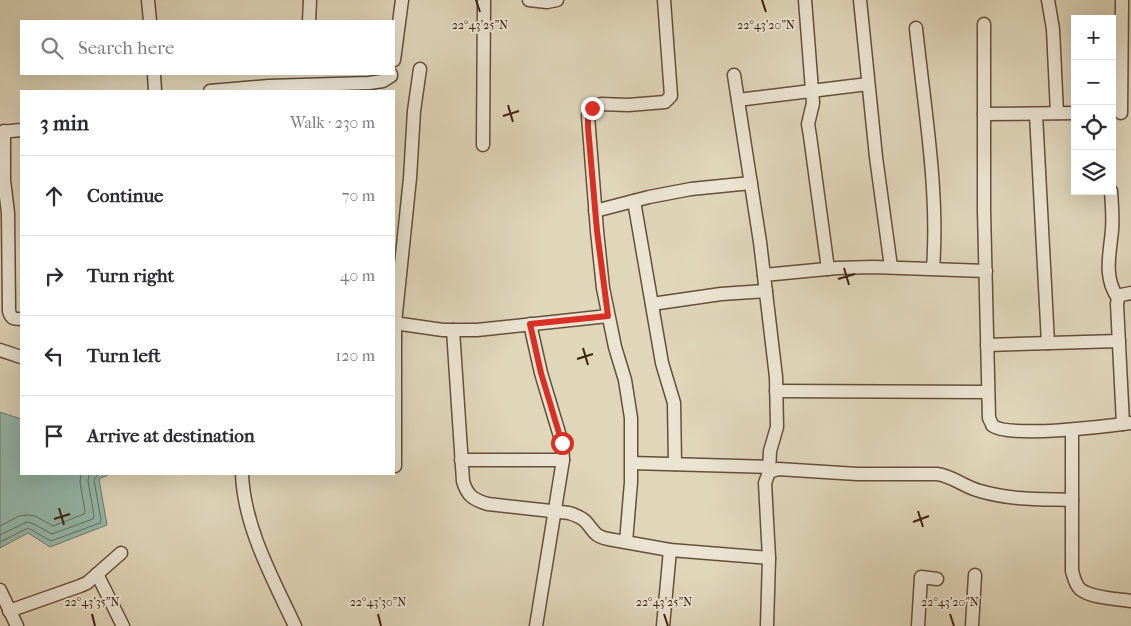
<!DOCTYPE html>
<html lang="en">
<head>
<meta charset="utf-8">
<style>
	body { margin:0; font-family:"IM FELL French Canon",serif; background:#f2f2f3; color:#2b2b33 }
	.controls { position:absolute; right:15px; top:15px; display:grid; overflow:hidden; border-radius:0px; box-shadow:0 5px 20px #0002 }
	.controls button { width:45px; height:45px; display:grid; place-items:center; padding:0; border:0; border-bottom:1px solid #e1e1e2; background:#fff; color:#2b2b33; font:25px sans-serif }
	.stop { position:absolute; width:15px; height:15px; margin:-11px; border:4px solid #d93025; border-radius:50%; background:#fff }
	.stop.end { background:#d93025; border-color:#fff; box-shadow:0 1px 5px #0008 }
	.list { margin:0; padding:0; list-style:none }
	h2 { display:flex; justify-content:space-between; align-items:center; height:65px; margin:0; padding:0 20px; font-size:21px }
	h2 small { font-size:16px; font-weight:400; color:#7c7c81 }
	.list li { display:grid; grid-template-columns:32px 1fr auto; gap:15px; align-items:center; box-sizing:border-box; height:80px; padding:0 20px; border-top:1px solid #e1e1e2 }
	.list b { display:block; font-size:19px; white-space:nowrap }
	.list em { font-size:16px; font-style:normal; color:#7c7c81 }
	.icon { flex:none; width:28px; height:28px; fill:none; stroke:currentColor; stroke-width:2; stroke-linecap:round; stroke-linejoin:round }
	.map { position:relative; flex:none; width:1131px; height:626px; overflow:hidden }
	.search { position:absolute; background:#fff; box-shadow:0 5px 20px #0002; left:20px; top:20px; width:375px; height:55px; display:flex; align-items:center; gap:12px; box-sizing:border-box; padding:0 18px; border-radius:0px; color:#7c7c81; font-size:19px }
	.panel { position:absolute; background:#fff; box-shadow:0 5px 20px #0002; left:20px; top:90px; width:375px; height:385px; border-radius:0px }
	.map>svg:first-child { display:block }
</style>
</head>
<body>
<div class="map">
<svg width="1131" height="626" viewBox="0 0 1131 626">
	<rect width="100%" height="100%" fill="#e0d6ba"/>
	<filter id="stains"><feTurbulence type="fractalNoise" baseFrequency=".004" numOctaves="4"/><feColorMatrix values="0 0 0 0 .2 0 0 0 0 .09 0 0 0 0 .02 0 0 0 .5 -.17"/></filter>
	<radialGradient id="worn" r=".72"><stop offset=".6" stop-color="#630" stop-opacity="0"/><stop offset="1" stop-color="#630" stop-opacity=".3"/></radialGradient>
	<polygon fill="#94b9ac" stroke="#717d6d" points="0,412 21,419 21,474 110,474 99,479 107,525 50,547 28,533 0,548"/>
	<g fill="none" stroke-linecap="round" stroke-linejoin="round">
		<g stroke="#686e5e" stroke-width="1">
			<polyline points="0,526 19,516 27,515 35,516 53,526 84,514 85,511 80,482 81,474"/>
			<polyline points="0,535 27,522 34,524 52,534 93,519 94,516 88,481 89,474"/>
			<polyline points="0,542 28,528 51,541 100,523 101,520 94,480 98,474"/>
		</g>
		<g stroke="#654f3a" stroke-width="15">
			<g id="street">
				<polyline points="148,0 150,21"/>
				<polyline points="529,0 547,2 557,0"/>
				<polyline points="805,0 813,103 808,124 810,136 828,269"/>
				<polyline points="860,0 876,157 891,267"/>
				<polyline points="1048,0 1053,29 1057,113"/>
				<polyline points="309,21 310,0"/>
				<path d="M984 24V211L989 418C989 418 992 424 992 425 1006 439 1109 426 1131 423"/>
				<path d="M916 28C924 106 939 190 933 268"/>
				<polyline points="394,60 402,0"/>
				<polyline points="154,74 155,91"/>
				<polyline points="734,75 760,242 776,377 777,427 770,451 769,472"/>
				<polyline points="210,91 269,86 369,83 383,81 391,76 391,74"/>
				<polyline points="738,100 868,84"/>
				<polyline points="1121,113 1122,0"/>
				<polyline points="984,114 1075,113"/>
				<polyline points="1036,114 1048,343"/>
				<path d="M4 131V180L8 213 9 311C11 319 14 319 21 319"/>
				<polyline points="0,132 21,130"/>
				<polyline points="483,145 484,0"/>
				<path d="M1111 191C1112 204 1113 217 1112 230 1110 254 1103 277 1118 298"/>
				<polyline points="634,201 662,363 674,403 675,464"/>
				<polyline points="595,211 649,197 691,189 751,183"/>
				<polyline points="764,275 837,268 873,267 986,271"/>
				<polyline points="652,304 721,294 766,291"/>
				<polyline points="394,323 443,330 477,330 608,316"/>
				<polyline points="530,324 541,373 562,443 563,460 536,626"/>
				<path d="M453 330 463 481C467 496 474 500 488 504L569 513C575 515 582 517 586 522 595 532 594 536 608 539L670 550 769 558"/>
				<polyline points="987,345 1119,341"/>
				<polyline points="0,350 21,357"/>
				<polyline points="776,391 988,392"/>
				<polyline points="1123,424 1117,304 1118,298 1121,295 1131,293"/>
				<path d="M1072 430V571C1074 578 1075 584 1080 589 1090 598 1118 599 1131 601"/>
				<polyline points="461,460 563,460"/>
				<polyline points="632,463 769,467"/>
				<polyline points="395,466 395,323 410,178 414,111 420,69"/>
				<path d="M242 474C244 527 273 579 295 626"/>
				<polyline points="626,542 631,482 631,418 625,380 615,347 603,288 597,231 588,116 592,107 601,104 628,105 665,102 671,96 664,0"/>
				<polyline points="97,574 123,626"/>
				<polyline points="0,590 17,626"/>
				<polyline points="9,611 80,586 87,583 121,553"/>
				<polyline points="663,626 670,550"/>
				<path d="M767 626 769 558 765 483 769 472 778 469 857 474H937C953 476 964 487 980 491 1010 500 1041 499 1072 500"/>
				<polyline points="918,626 921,577 937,579"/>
				<polyline points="972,626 975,575"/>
			</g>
		</g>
		<use href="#street" stroke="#ebe4d2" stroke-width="12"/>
	</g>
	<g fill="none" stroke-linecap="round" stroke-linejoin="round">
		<polyline stroke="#d93025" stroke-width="6" points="562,443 541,373 530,324 608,316 597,231 588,127 588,116 592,108"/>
	</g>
	<path fill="none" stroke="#3c220f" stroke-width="2" d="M476 0 480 12M762 0 766 12M508 105 513 122M503 116 519 111M844 268 849 285M838 279 855 274M583 348 588 365M577 359 593 354M59 508 64 525M918 511 923 527M54 519 70 514M913 522 929 516M92 614 95 626M378 614 381 626M664 614 668 626M950 614 954 626"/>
	<g font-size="12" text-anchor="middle" fill="#3c220f" stroke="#ebe4d2" stroke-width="4" stroke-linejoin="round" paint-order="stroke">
		<text x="480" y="29">22°43'25"N</text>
		<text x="766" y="29">22°43'20"N</text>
		<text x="92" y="606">22°43'35"N</text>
		<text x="378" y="606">22°43'30"N</text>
		<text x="664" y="606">22°43'25"N</text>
		<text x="950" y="606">22°43'20"N</text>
	</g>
	<rect width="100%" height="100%" filter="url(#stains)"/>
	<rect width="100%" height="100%" fill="url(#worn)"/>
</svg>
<div class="controls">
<button>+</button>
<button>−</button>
<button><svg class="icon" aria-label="locate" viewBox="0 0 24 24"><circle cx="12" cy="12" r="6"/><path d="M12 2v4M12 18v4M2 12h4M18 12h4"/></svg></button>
<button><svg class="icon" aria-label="layers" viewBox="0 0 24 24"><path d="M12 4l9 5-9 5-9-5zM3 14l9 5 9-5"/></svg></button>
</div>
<div class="stop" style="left:562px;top:443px"></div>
<div class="stop end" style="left:592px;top:108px"></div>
<div class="search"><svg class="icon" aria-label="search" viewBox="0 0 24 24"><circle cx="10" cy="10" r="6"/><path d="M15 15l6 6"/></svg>Search here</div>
<section class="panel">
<h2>3 min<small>Walk · 230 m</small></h2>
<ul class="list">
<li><svg class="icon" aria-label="ahead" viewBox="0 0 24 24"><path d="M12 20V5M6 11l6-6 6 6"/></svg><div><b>Continue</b></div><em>70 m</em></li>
<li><svg class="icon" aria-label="right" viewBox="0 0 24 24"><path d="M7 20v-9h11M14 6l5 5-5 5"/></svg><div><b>Turn right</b></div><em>40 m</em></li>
<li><svg class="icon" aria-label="left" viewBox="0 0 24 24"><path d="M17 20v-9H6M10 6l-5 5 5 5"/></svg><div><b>Turn left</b></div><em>120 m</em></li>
<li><svg class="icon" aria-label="arrive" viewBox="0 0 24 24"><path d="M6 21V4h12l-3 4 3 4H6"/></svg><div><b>Arrive at destination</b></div></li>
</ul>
</section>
</div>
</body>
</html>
